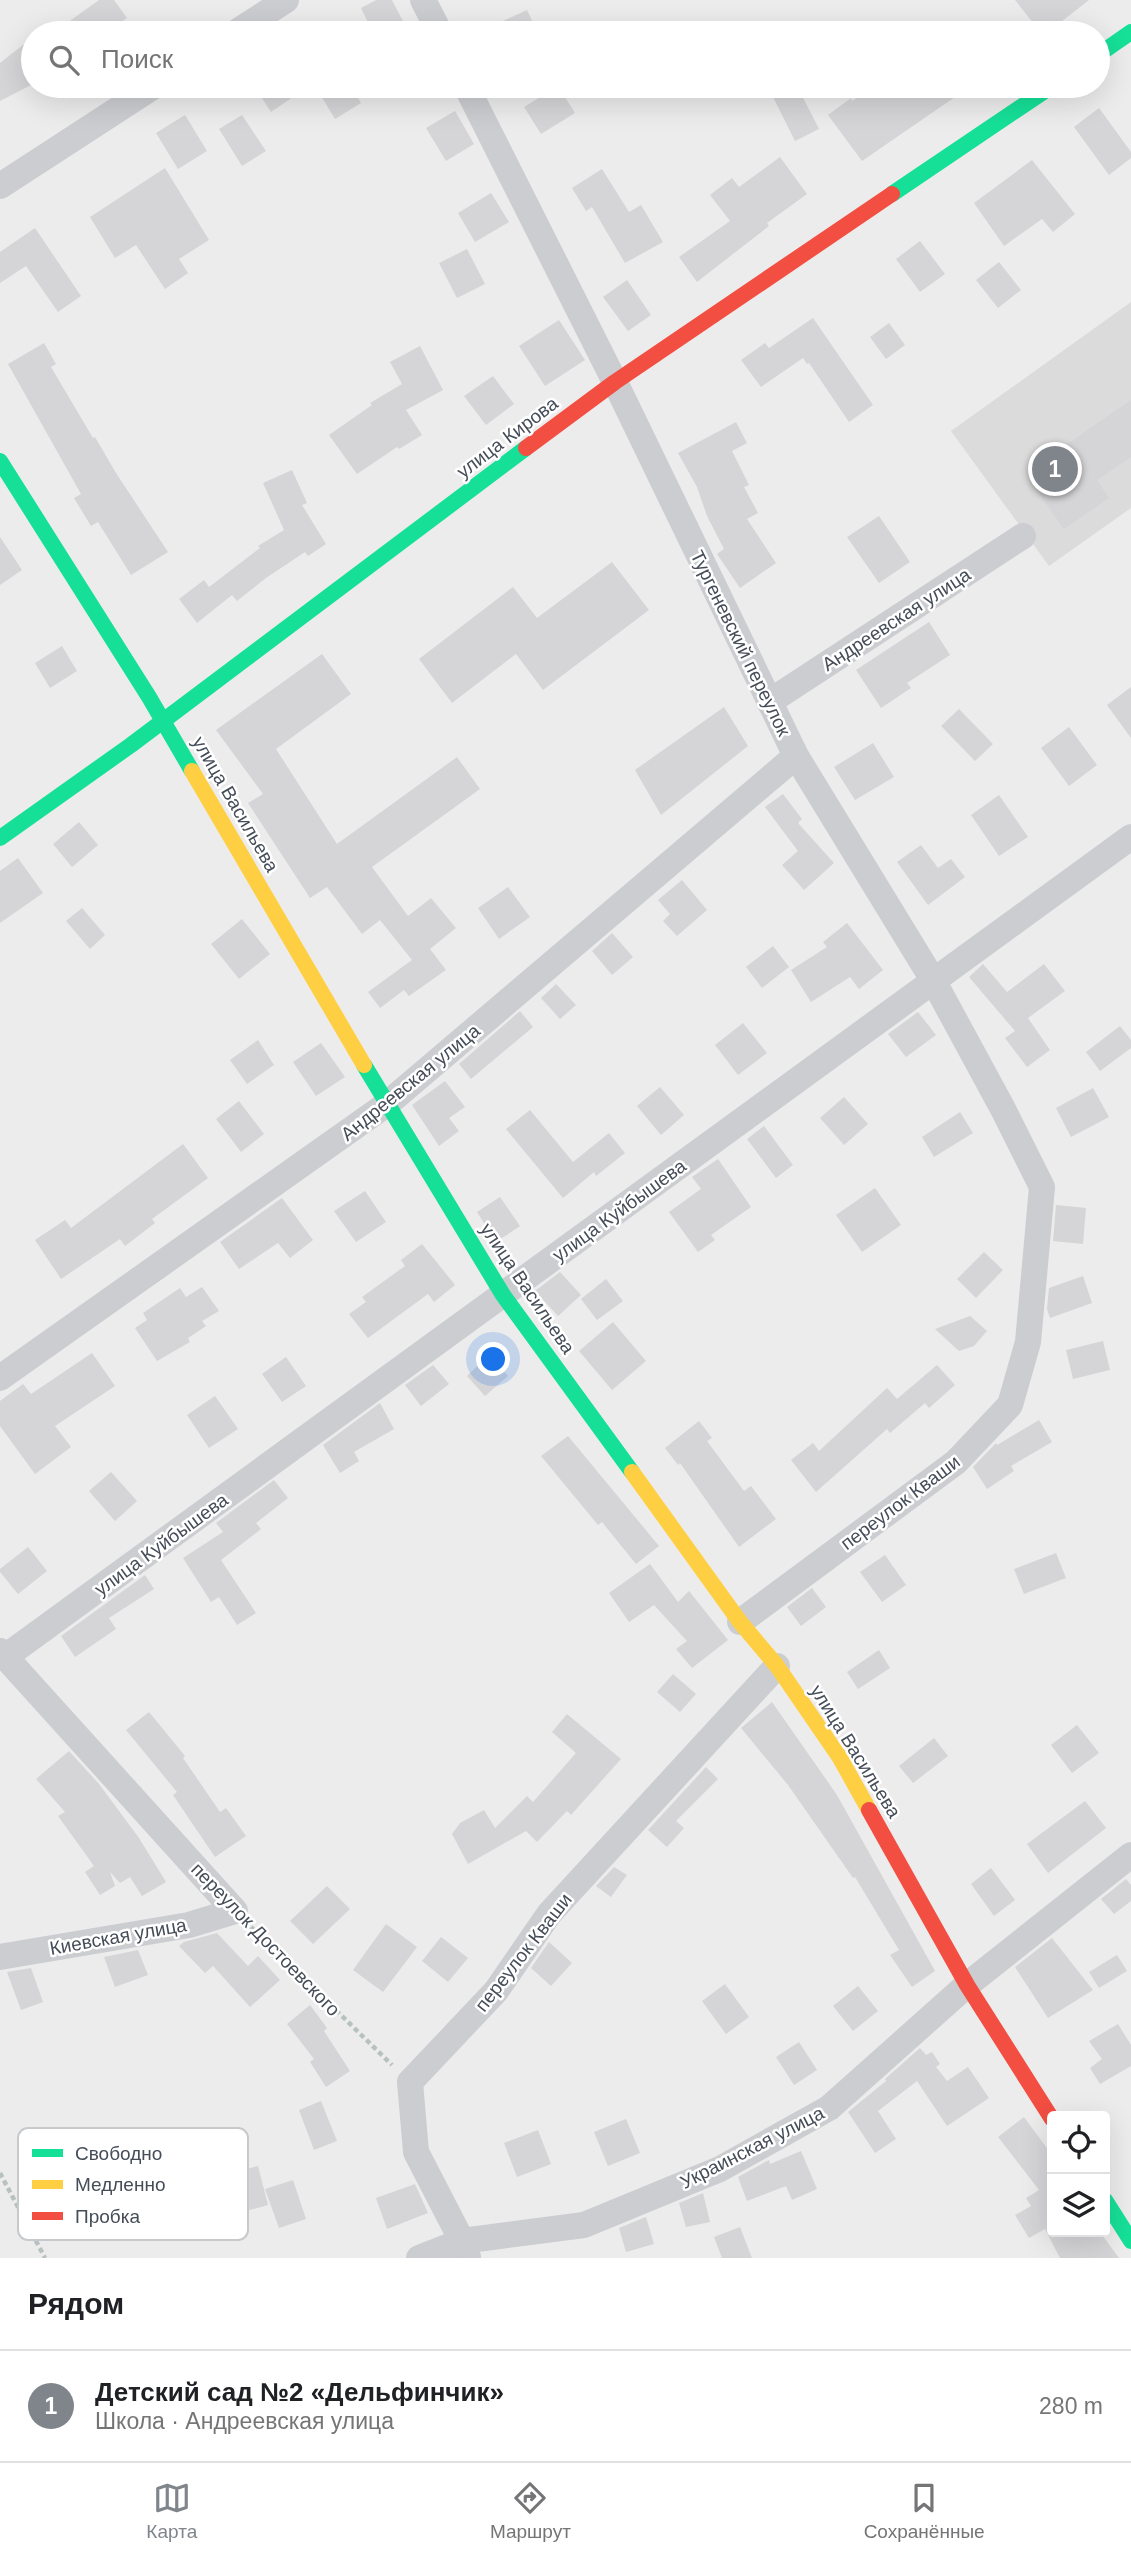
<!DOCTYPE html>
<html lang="ru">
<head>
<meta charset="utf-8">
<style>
	body { margin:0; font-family:Arial,sans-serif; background:#f6f6f6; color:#202124 }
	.controls { position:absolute; right:21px; bottom:21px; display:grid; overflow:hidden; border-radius:7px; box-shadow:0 7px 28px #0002 }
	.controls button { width:63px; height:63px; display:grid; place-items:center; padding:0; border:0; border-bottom:2px solid #e0e0e0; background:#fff; color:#202124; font:35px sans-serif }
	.you { position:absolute; left:494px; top:1360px; width:24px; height:24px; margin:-18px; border:5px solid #fff; border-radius:50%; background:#1a73e8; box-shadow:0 0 0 10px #1a73e833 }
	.badge { display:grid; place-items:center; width:46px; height:46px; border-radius:50%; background:#80858c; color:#fff; font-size:23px; font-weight:700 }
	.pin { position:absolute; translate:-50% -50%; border:4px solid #fff; box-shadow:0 2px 7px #0006 }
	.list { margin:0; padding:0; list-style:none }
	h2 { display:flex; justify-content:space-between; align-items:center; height:91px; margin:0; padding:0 28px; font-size:30px }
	h2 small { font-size:23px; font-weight:400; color:#757577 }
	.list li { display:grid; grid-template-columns:46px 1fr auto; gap:21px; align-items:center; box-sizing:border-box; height:112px; padding:0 28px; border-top:2px solid #e0e0e0 }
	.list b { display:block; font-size:26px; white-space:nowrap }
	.list p { margin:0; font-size:23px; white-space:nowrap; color:#757577 }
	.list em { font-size:23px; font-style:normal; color:#757577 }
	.icon { flex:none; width:38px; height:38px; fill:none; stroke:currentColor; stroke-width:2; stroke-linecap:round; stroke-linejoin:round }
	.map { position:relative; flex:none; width:1131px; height:2258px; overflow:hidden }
	.search { position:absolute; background:#fff; box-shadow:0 7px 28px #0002; left:21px; right:21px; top:21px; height:77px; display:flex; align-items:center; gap:18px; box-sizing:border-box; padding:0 24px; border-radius:38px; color:#757577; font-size:26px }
	.sheet { height:203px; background:#fff }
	nav { display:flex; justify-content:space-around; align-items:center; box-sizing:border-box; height:98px; border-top:2px solid #e0e0e0; background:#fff; font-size:19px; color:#757577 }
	nav a { display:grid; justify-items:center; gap:4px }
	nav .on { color:#80858c }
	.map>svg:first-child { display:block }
</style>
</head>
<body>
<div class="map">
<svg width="1131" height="2258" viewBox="0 0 1131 2258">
	<rect width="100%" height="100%" fill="#edecec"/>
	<polygon fill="#dbdbdc" points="1131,302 1131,508 1049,566 951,431"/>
	<g fill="#d5d4d7">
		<polygon points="99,0 114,0 127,18 104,33 53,33"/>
		<polygon points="376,0 392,0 409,33 373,33 361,8"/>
		<polygon points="1015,0 1089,0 1047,33 1041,33"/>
		<polygon points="527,10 538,33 477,33"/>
		<polygon points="33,37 33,84 0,101 0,63"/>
		<polygon points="254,86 309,86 271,112"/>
		<polygon points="315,86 351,86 361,103 335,119"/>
		<polygon points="558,86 575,113 541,134 524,107"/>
		<polygon points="785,86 797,86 819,129 795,141 771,93"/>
		<polygon points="875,86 971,86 862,161 828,115 851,98 852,101"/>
		<polygon points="1099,108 1131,152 1131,158 1109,175 1074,127"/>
		<polygon points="455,111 474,144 446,161 426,128"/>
		<polygon points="185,115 207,151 178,169 156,133"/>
		<polygon points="242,115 266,151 242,166 219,129"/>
		<polygon points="780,157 807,194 767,223 769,226 697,282 679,257 730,221 710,195 732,178 739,187"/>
		<polygon points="1032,160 1075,214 1053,232 1042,219 1004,246 974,203"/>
		<polygon points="165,168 209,240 179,259 188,273 165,289 136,245 115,258 90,217"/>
		<polygon points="602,169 629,212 641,205 663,242 625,263 592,207 586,211 572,188"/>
		<polygon points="491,193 509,222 475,242 458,213"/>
		<polygon points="35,228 81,296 58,312 26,266 0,283 0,252"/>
		<polygon points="920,241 945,274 920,292 896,259"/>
		<polygon points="467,249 485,284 457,298 439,263"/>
		<polygon points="999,262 1021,290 998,308 976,280"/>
		<polygon points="627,280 651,315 628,331 603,297"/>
		<polygon points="813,318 873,405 849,422 809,363 807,364 803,358 761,387 741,360 765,343 769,348"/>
		<polygon points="559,320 585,360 545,386 519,346"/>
		<polygon points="889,323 905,345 886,359 870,337"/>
		<polygon points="44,343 56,364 51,367 93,438 95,437 116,473 168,552 131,575 98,522 91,526 74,498 81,494 8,364"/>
		<polygon points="420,346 443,390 406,410 422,435 399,449 397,447 357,474 329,435 372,405 370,403 402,384 390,362"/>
		<polygon points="493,376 514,404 486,425 464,396"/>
		<polygon points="1131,400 1131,457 1097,480 1109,498 1064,529 1035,488 1070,463 1060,449"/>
		<polygon points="736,422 747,443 732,451 749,485 744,487 758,513 747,519 776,563 740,588 717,554 724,549 707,516 697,487 678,453"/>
		<polygon points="292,470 307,503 302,505 326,544 308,556 305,552 266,578 237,601 232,595 197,623 179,599 204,580 209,587 260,548 258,546 284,530 263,483"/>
		<polygon points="879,516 910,562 879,583 847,537"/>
		<polygon points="0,537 22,570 0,585"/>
		<polygon points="612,562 649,610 543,690 516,654 452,703 419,659 513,587 537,618"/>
		<polygon points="929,622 950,655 907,683 911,688 881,708 856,670"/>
		<polygon points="62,646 77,671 50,688 35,663"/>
		<polygon points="322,654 351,694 276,749 337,844 457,757 480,789 372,867 408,916 431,898 456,928 430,949 446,970 409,996 404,990 380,1008 368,992 412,960 380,920 362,934 327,887 310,898 248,803 263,794 216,730"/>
		<polygon points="1131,687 1131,738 1107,705"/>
		<polygon points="724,707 748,746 661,815 635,770"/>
		<polygon points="959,709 993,744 975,761 941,726"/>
		<polygon points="1069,727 1097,765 1069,786 1041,748"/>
		<polygon points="873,743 894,777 855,800 834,767"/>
		<polygon points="783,794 802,819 798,823 834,863 804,890 782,865 798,851 765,807"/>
		<polygon points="999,795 1028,837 999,856 971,815"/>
		<polygon points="79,822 98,845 72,867 53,844"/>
		<polygon points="921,845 938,868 951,859 965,877 928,905 897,862"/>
		<polygon points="18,858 43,893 0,923 0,871"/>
		<polygon points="682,880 707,910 677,936 663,921 670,914 658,900"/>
		<polygon points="508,887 530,917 499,939 478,908"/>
		<polygon points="82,908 105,935 90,949 66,921"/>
		<polygon points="242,919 270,954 239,979 211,944"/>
		<polygon points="847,923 883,970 859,989 850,977 811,1002 791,970 827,947 823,942"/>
		<polygon points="612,933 633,957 612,975 592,951"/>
		<polygon points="773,946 789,967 762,988 746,967"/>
		<polygon points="983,964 1007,992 1044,964 1065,991 1028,1018 1050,1050 1027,1067 1005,1038 1015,1031 969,977"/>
		<polygon points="556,984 576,1005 560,1019 541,998"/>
		<polygon points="520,1011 533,1027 471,1079 459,1064"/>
		<polygon points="918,1012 936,1035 906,1057 888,1034"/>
		<polygon points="743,1023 767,1053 738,1075 715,1045"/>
		<polygon points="1120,1026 1131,1040 1131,1048 1100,1071 1086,1052"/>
		<polygon points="258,1040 274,1065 247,1084 230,1060"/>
		<polygon points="321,1043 345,1077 316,1096 293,1062"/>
		<polygon points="445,1081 465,1107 449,1118 459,1131 439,1146 412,1105"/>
		<polygon points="660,1087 684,1115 661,1135 637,1106"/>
		<polygon points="1093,1088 1109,1117 1071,1137 1056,1108"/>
		<polygon points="844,1097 868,1124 844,1145 820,1118"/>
		<polygon points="239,1101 264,1134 241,1152 216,1119"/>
		<polygon points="530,1110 573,1162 609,1133 625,1153 596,1176 594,1172 563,1198 506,1129"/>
		<polygon points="960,1112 973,1133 934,1157 922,1137"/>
		<polygon points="764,1126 793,1165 776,1178 747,1139"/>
		<polygon points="183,1144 208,1178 152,1219 155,1223 125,1246 120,1239 61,1279 35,1240 65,1220 71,1228"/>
		<polygon points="718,1159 751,1207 711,1235 715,1240 698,1252 669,1212 701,1189 692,1177"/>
		<polygon points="875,1188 901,1225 862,1252 836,1215"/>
		<polygon points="365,1191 386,1222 356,1242 334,1211"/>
		<polygon points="500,1197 520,1226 496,1242 477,1212"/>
		<polygon points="282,1198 313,1240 290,1258 278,1243 239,1269 220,1242"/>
		<polygon points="1056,1205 1086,1208 1083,1244 1053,1241"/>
		<polygon points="422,1244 455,1285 434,1302 428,1294 368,1338 349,1314 366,1302 362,1297 405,1266 401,1260"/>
		<polygon points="984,1252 1003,1270 976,1298 957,1279"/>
		<polygon points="560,1272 581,1295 558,1316 535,1291"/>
		<polygon points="1083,1276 1092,1303 1050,1318 1047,1309 1049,1288"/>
		<polygon points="606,1279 623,1301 597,1320 581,1299"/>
		<polygon points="202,1287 219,1311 202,1321 206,1326 188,1338 190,1342 157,1361 135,1328 147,1320 143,1313 180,1288 186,1297"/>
		<polygon points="970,1316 987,1331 974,1346 959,1351 935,1329"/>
		<polygon points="613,1322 646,1361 612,1390 579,1351"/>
		<polygon points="1103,1341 1110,1370 1073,1379 1066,1350"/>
		<polygon points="92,1353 115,1386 55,1426 71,1447 35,1474 0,1426 0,1401 23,1384 31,1394"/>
		<polygon points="489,1355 508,1376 485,1396 467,1376"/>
		<polygon points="286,1357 306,1386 282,1402 262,1374"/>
		<polygon points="433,1365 449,1384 421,1406 405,1385"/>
		<polygon points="937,1365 955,1385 929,1408 925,1403 890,1433 887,1429 816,1492 791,1460 813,1443 819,1451 887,1388 897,1399"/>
		<polygon points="215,1396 238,1429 209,1448 187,1415"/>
		<polygon points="380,1403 394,1429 354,1452 359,1461 340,1473 323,1445"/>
		<polygon points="1039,1420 1052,1442 1011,1466 1014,1471 987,1489 973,1467 996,1443 997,1445"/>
		<polygon points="699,1421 712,1438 707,1441 744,1491 751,1486 776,1519 739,1547 680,1463 678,1465 665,1448"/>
		<polygon points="568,1436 659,1546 636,1564 602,1522 598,1525 541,1456"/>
		<polygon points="111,1472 137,1501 115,1521 89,1491"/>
		<polygon points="274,1480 288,1498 256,1523 261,1529 221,1560 256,1613 237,1625 219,1597 211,1602 183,1558 223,1532 216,1523"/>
		<polygon points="28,1547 47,1571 18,1594 0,1572 0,1569"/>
		<polygon points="1056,1553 1066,1578 1024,1594 1014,1569"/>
		<polygon points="885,1555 906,1585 882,1602 860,1572"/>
		<polygon points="650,1564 678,1602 689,1591 728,1640 692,1668 676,1649 687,1641 654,1605 629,1622 609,1593"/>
		<polygon points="145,1575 154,1589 109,1618 116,1629 75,1657 61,1636"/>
		<polygon points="812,1588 826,1607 801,1626 787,1607"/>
		<polygon points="879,1650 890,1668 858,1689 847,1672"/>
		<polygon points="673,1674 696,1694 680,1712 657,1692"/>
		<polygon points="772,1702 837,1795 935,1971 912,1987 890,1955 899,1950 855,1877 853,1878 788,1785 741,1728"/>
		<polygon points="149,1712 185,1756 183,1758 220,1812 226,1808 246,1836 215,1857 173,1795 177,1792 126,1730"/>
		<polygon points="567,1714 621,1759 571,1815 567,1811 537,1842 526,1831 468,1864 452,1834 460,1823 484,1810 495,1828 527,1796 533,1802 576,1753 552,1732"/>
		<polygon points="1077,1725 1099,1753 1072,1773 1051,1745"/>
		<polygon points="934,1738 948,1756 913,1783 899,1766"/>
		<polygon points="69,1751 99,1784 139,1838 166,1882 142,1896 130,1877 120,1883 110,1872 115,1886 100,1895 85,1872 94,1866 58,1816 65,1812 36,1779"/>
		<polygon points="706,1767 718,1779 676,1821 684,1828 667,1847 648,1830"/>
		<polygon points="1085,1801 1106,1828 1048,1873 1027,1844"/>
		<polygon points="614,1867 627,1875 611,1897 596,1886"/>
		<polygon points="991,1868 1015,1900 994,1916 971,1884"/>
		<polygon points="1126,1879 1131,1885 1131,1901 1114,1914 1101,1899"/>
		<polygon points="327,1886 350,1909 313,1944 290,1921"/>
		<polygon points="386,1924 417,1947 383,1992 353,1970"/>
		<polygon points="217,1933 248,1966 258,1956 280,1980 250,2007 213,1966 205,1973 179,1946 184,1942"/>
		<polygon points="441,1937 468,1958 448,1982 422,1961"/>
		<polygon points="1052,1938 1093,1990 1048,2018 1015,1967"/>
		<polygon points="549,1942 572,1963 551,1986 531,1968"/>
		<polygon points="138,1950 148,1975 115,1987 104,1957"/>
		<polygon points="1117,1955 1127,1971 1099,1988 1089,1972"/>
		<polygon points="31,1968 43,2002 21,2010 7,1972"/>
		<polygon points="725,1984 749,2017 726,2034 702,2001"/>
		<polygon points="858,1986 878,2011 853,2031 833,2006"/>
		<polygon points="310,2005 327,2028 324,2031 350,2071 326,2087 310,2062 314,2059 287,2024"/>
		<polygon points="1118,2024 1131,2045 1131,2066 1100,2084 1090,2068 1102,2059 1089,2041"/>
		<polygon points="799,2042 817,2070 794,2085 776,2057"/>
		<polygon points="920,2048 926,2055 932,2052 940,2064 936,2067 947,2081 968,2067 989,2098 947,2126 917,2081 878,2111 896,2139 875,2153 848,2112 886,2081 885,2079"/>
		<polygon points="321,2101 337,2141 314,2150 299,2110"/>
		<polygon points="1024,2117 1052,2155 1052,2232 1086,2232 1091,2235 1100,2232 1119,2258 1060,2258 1045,2229 1029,2238 1015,2215 1031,2206 1026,2198 1039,2190 998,2137"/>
		<polygon points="626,2119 640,2153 608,2166 594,2132"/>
		<polygon points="538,2130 551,2164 517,2177 504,2143"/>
		<polygon points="801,2151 817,2189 792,2200 786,2186 747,2201 738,2177 769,2160 770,2164"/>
		<polygon points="232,2157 236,2172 258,2166 268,2205 218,2219 204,2164"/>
		<polygon points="293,2180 306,2219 279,2228 265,2189"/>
		<polygon points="415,2184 428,2213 387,2229 376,2198"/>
		<polygon points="703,2193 710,2222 686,2227 679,2203"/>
		<polygon points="646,2217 654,2244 626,2252 619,2228"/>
		<polygon points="740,2227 752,2258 722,2258 714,2237"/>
	</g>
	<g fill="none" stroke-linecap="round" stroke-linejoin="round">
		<g stroke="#b7c2c0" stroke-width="4.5" stroke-dasharray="5 3.5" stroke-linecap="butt">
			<polyline points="251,1927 392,2065"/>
			<polyline points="0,2173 45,2258"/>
		</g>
		<g stroke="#cbcdd0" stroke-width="26">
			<polyline points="423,0 440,33"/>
			<polyline points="235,33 286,0"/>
			<polyline points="466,86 615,382 796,756 933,980 1003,1109 1042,1187 1028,1342 1010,1405 956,1462 740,1622"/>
			<polyline points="0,186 154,86"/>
			<polyline points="769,702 1023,536"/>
			<polyline points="0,1378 387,1104 796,756"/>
			<polyline points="0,1651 235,1911 189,1925 0,1957"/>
			<polyline points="5,1657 1131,837"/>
			<polyline points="468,2257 462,2241 416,2152 410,2082 496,1991 549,1914 777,1666"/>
			<polyline points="419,2258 462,2241 584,2225 720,2169 829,2108 967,1985 1131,1855"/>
		</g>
		<g stroke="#16e098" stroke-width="16">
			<polyline points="1098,55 1131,32"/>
			<polyline points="892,194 1052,86"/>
			<polyline points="0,461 149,697 192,771"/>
			<polyline points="0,838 131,745 526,448"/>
			<polyline points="364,1065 503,1295 632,1472"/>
			<polyline points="1105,2200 1131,2241"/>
		</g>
		<g stroke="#ffcf43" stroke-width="16">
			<polyline points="192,771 364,1065"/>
			<polyline points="632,1472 740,1622 777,1666 840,1758 869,1810"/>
		</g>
		<g stroke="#f24e42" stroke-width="16">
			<polyline points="526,448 615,382 892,194"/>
			<polyline points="869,1810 967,1985 1052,2119"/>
		</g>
	</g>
	<g text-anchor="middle" stroke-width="5" stroke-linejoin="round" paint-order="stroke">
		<g font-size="19" fill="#454d58" stroke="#fff">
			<text transform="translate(507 437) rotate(-37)" y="7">улица Кирова</text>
			<text transform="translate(896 619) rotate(-33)" y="7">Андреевская улица</text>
			<text transform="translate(741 643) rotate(64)" y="7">Тургеневский переулок</text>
			<text transform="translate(236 804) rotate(60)" y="7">улица Васильева</text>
			<text transform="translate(410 1082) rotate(-39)" y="7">Андреевская улица</text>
			<text transform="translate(619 1210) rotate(-36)" y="7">улица Куйбышева</text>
			<text transform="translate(528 1288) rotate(56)" y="7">улица Васильева</text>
			<text transform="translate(900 1502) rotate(-37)" y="7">переулок Кваши</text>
			<text transform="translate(161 1544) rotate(-36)" y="7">улица Куйбышева</text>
			<text transform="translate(856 1751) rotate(58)" y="7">улица Васильева</text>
			<text transform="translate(118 1936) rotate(-10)" y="7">Киевская улица</text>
			<text transform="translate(266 1939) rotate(46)" y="7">переулок Достоевского</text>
			<text transform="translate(523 1952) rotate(-52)" y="7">переулок Кваши</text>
			<text transform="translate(752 2147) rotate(-27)" y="7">Украинская улица</text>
		</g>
	</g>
	<rect x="18" y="2128" width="230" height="112" rx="10" fill="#fff" stroke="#c7cacd" stroke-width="2"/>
	<rect x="32" y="2149" width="31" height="8" fill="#16e098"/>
	<rect x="32" y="2180" width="31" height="9" fill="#ffcf43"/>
	<rect x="32" y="2212" width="31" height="8" fill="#f24e42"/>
	<g font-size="19" fill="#454d58">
		<text x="75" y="2160">Свободно</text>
		<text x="75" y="2191">Медленно</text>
		<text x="75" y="2223">Пробка</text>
	</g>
</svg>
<div class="controls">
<button><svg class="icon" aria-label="locate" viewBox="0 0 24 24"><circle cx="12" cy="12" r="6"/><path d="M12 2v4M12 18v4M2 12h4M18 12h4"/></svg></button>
<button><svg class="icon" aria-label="layers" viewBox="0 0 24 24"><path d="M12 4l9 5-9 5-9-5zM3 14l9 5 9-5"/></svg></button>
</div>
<div class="you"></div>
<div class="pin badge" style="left:1055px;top:469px">1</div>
<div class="search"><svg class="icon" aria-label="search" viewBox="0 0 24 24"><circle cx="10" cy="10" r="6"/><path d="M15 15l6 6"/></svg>Поиск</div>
</div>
<section class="sheet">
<h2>Рядом<small></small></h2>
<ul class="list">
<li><span class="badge">1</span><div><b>Детский сад №2 «Дельфинчик»</b><p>Школа · Андреевская улица</p></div><em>280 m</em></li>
</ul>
</section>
<nav>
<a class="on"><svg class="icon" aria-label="map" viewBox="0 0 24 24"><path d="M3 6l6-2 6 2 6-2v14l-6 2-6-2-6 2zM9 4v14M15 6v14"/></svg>Карта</a>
<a><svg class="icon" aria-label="directions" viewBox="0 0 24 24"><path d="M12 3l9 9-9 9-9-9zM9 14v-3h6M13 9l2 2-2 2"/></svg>Маршрут</a>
<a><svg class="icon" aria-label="saved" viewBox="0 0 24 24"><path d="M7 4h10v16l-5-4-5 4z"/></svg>Сохранённые</a>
</nav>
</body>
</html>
